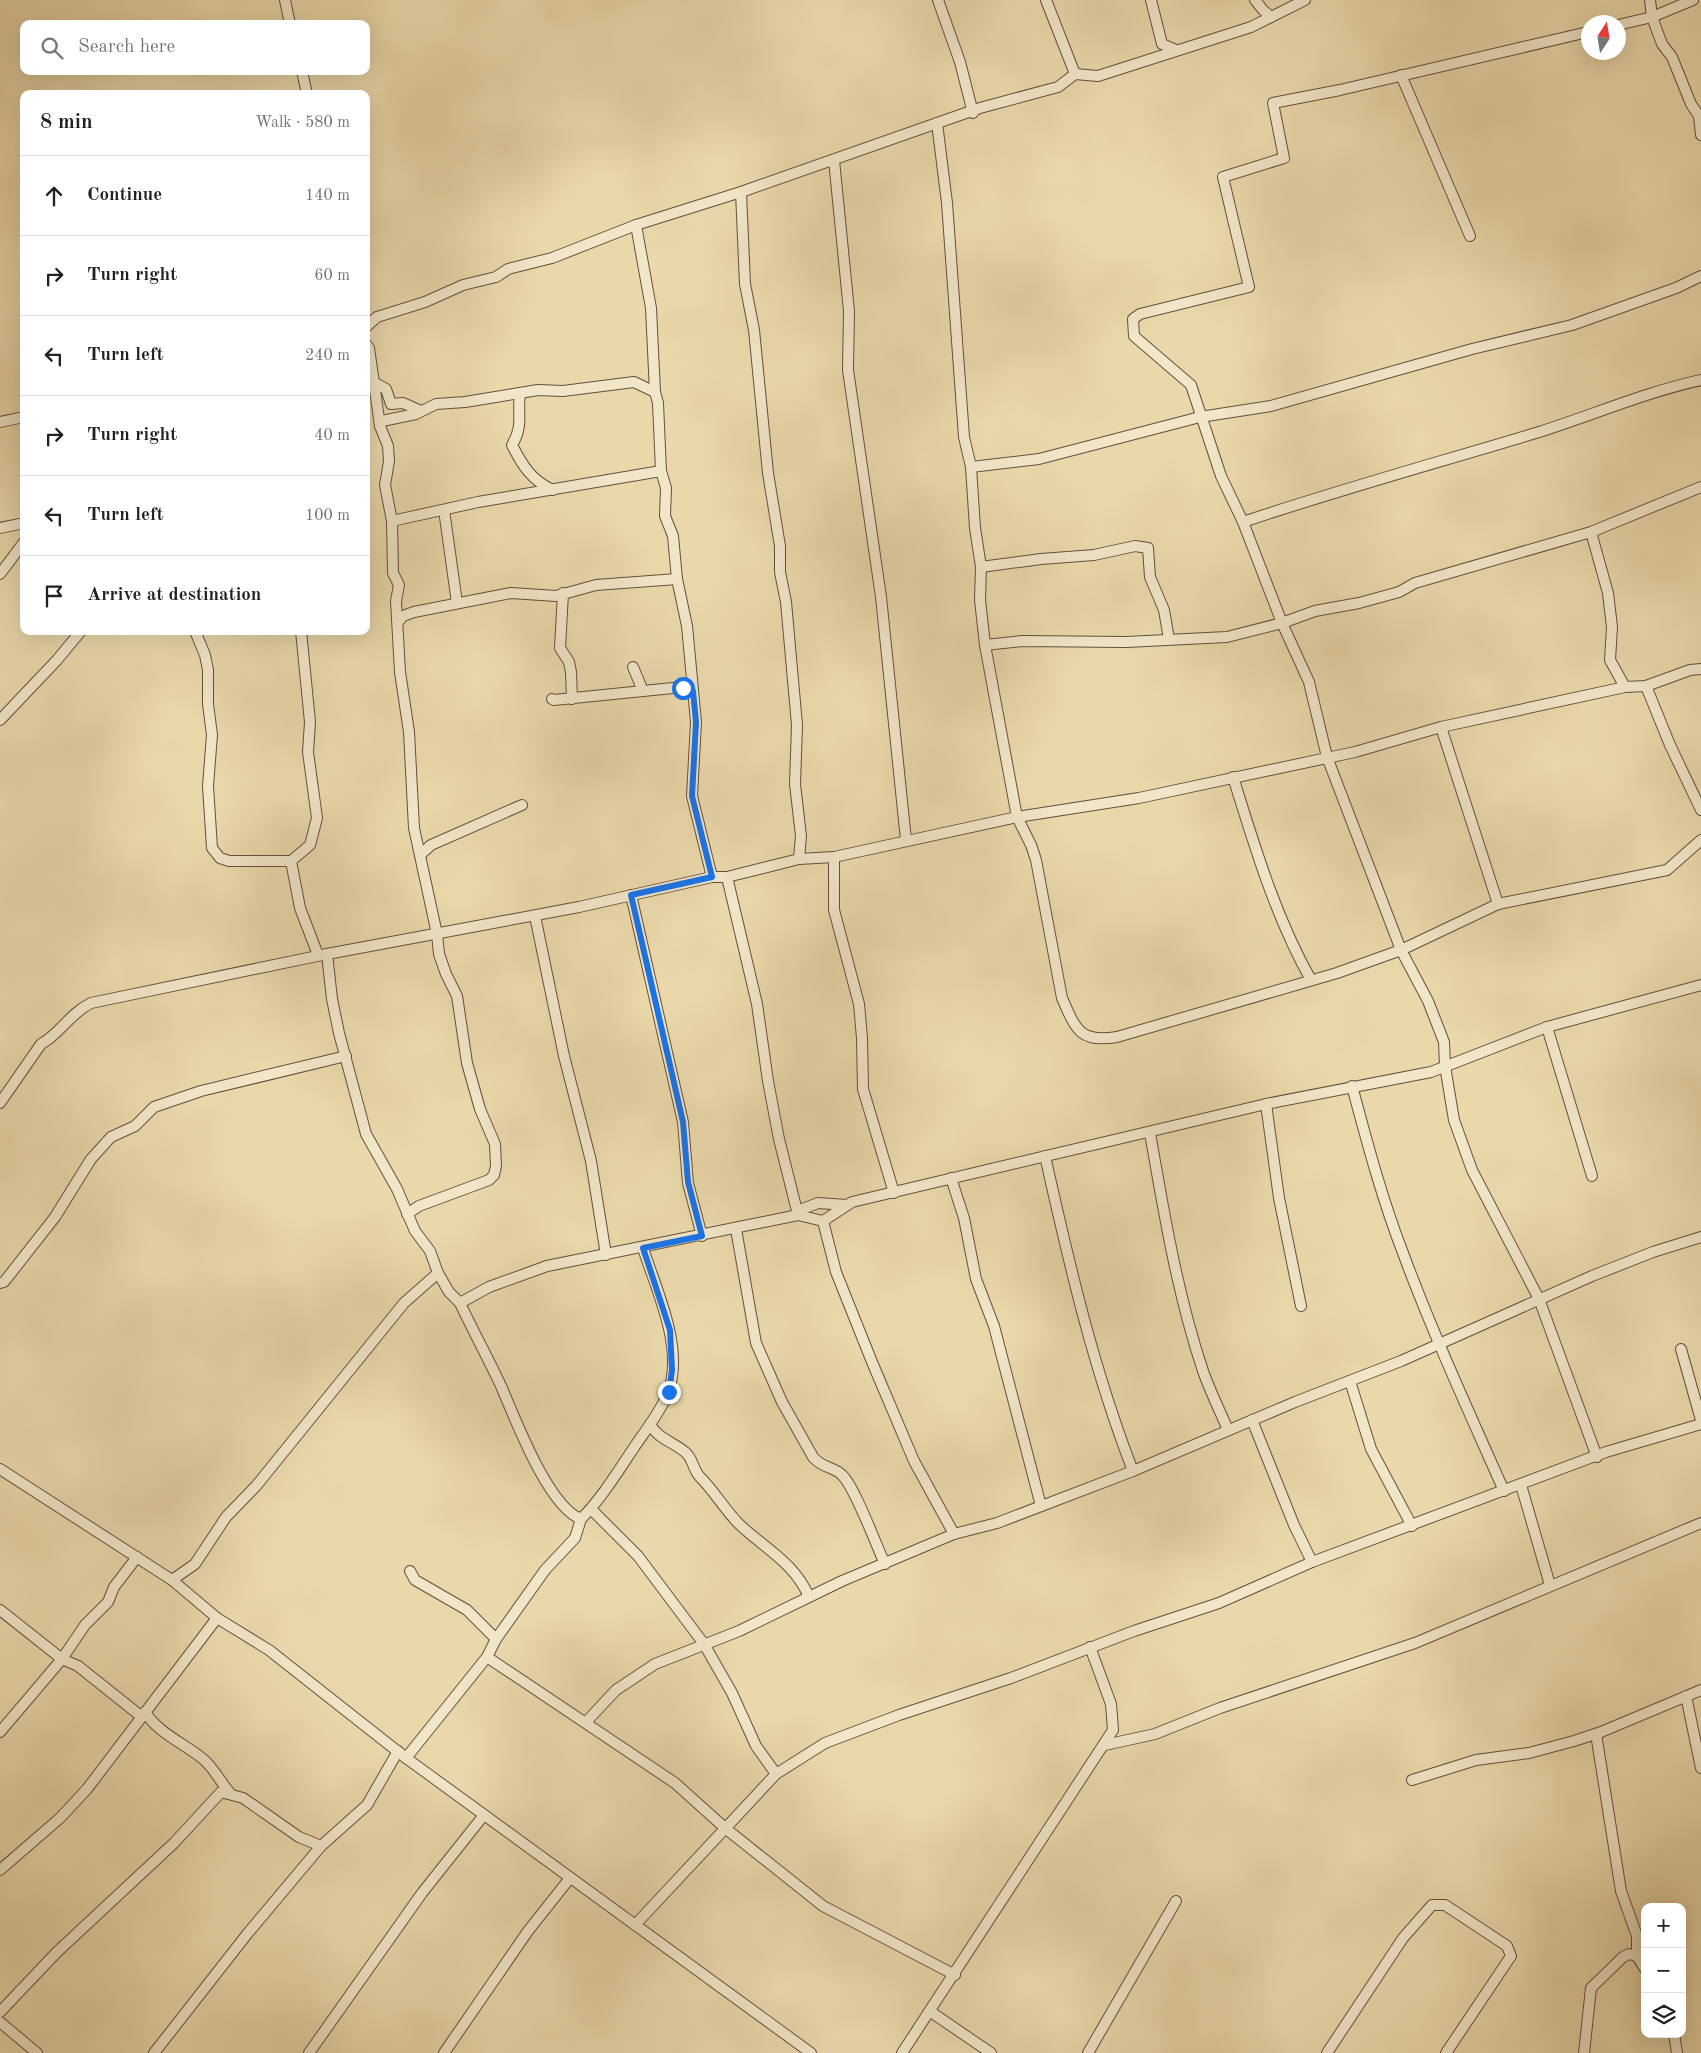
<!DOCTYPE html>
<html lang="en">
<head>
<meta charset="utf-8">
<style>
	body { margin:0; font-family:"Old Standard TT",serif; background:#f2f2f2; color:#202124 }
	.controls { position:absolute; right:15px; bottom:15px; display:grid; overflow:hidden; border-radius:10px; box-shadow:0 5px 20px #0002 }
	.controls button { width:45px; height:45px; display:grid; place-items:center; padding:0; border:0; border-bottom:1px solid #e0e0e0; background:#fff; color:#202124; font:25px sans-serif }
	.compass { position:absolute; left:1581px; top:15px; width:45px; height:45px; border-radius:50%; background:#fff; box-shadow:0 5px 20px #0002; rotate:12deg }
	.stop { position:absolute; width:15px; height:15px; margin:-11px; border:4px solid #1a73e8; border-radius:50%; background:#fff }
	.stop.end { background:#1a73e8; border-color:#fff; box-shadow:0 1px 5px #0008 }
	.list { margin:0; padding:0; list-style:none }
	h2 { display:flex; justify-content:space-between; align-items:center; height:65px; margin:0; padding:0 20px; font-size:21px }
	h2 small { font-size:16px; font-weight:400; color:#757577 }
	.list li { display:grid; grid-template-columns:32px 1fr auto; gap:15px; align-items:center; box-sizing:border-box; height:80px; padding:0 20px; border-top:1px solid #e0e0e0 }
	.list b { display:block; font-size:19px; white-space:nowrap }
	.list em { font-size:16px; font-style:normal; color:#757577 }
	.icon { flex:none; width:28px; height:28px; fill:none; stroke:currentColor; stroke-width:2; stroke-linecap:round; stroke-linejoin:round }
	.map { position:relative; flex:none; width:1701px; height:2053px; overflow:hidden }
	.search { position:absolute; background:#fff; box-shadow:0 5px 20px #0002; left:20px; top:20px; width:350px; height:55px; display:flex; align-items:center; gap:12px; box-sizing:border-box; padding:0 18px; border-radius:10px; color:#757577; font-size:19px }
	.panel { position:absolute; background:#fff; box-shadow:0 5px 20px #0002; left:20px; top:90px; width:350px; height:545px; border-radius:10px }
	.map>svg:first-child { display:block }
</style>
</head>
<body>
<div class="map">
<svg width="1701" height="2053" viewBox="0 0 1701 2053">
	<rect width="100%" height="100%" fill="#ead8ab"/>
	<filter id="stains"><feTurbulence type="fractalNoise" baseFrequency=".004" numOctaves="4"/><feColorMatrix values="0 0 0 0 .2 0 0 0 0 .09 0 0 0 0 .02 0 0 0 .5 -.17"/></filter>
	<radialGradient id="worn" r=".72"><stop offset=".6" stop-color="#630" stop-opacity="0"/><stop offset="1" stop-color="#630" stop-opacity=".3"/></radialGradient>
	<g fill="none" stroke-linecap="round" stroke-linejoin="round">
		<g stroke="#634f3d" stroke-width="12">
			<g id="minor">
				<polyline points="285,0 290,24"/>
				<polyline points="938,0 960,62 973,113"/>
				<polyline points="1046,0 1075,74"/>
				<polyline points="1151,0 1162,44 1176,50"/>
				<polyline points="1255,0 1263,10 1271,17"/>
				<polyline points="1650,0 1652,17 1662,44 1672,57 1691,104 1699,116 1701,135"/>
				<polyline points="1618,25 1652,17 1693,0"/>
				<polyline points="1588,32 1340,90 1273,103 1284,158 1223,177 1249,287 1140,314 1133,319 1134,336 1191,385 1221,476 1243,522 1282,623 1309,682 1327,757 1401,950 1428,1001 1444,1042 1445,1066 1454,1120 1472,1170 1539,1299 1597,1457"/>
				<polyline points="302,71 307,94"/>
				<polyline points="1401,75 1470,236"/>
				<path d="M937 123 947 203 964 437 971 467 975 528 981 567 980 600 985 645 1017 817 1031 845 1036 860 1062 998C1076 1030 1080 1043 1117 1037L1337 973 1401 950 1498 904 1667 870 1701 840"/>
				<polyline points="834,160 849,311 848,370 881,597 906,840"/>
				<polyline points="741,192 745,284 754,330 768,473 780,546 780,572 786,602 797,725 795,784 801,836 799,859"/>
				<polyline points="636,225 651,308 655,392 658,403 661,471 666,488 665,516 673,536 677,579 687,626 696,722 692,796 712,877"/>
				<polyline points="366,327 377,317 425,302 463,285 496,277 508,269 552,258 636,225 741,192 980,108 1058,87 1075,74 1098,76 1251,27 1305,0"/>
				<polyline points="366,344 369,348 380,426 388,446 389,461 385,485 392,521 393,573 399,585 396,601 400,672 409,732 414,828 437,934 439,954 446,974 457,996 467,1063 480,1109 495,1144 496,1166 494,1175 489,1180 419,1206 407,1214"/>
				<polyline points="373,382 386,389 391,404 403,403 421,411"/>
				<path d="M520 394C517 414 524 425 512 445 522 465 532 481 553 490"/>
				<polyline points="0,422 24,417"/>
				<polyline points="380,426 382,421 416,414 436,404 465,402 538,390 563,391 634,382 655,392"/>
				<polyline points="971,467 1039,459 1200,417 1271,406 1472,349 1572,325 1676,288 1701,276"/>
				<polyline points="444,510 457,603"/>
				<polyline points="392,521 478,502 661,471"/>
				<path d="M1243 522C1341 489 1440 462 1539 432 1593 415 1646 392 1701 380"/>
				<polyline points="0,528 24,523"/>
				<polyline points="1591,532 1608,593 1612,627 1610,660 1625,687"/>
				<polyline points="981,567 1041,559 1094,555 1135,546 1148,548 1150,577 1164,610 1169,639"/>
				<polyline points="0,574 24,542"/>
				<polyline points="563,593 560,648 569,662 571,672 572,699"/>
				<polyline points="398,622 403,616 414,612 511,593 556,596 596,585 677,579"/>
				<polyline points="195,631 205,655 208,670 208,704 212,735 208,786 212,848 220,858 229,861 291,861"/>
				<polyline points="301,631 310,722 308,752 317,818 310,845 291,861 300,908 318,955"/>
				<polyline points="985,645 1022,641 1126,642 1227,637 1282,623 1315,611 1359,603 1399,592 1415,583 1591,532 1701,487"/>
				<polyline points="633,667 643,691 683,687 693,691"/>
				<polyline points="1646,686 1670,745 1701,810"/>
				<polyline points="552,699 554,700 643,691"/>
				<polyline points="0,720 57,660 81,631"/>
				<polyline points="1441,727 1498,904"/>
				<path d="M1233 777C1255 847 1275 916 1311 980"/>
				<polyline points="420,855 431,845 522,805"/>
				<polyline points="834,857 834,910 859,1004 862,1038 863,1089 894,1193"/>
				<polyline points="727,877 757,1004 768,1081 779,1139 798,1215"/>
				<polyline points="631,895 683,1122 688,1183 702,1236"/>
				<polyline points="535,916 564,1056 591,1161 606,1255"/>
				<polyline points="1547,1027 1592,1176"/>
				<path d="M1352 1086C1367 1142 1382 1199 1403 1253 1433 1334 1469 1412 1504 1491"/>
				<path d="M0 1103 41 1044C60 1034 69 1014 91 1003L327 954"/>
				<polyline points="1266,1104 1279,1198 1301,1306"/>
				<path d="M1150 1133C1164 1213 1177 1293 1203 1371 1210 1391 1220 1411 1228 1430"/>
				<path d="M1045 1156C1069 1263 1093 1368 1133 1471"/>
				<polyline points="951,1178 964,1218 976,1279 994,1326 1041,1506"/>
				<polyline points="797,1211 818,1203 847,1205"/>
				<polyline points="823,1221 836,1272 872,1362 914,1461 954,1534"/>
				<path d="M736 1229 756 1343 782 1402 813 1457C823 1469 833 1466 842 1475 855 1487 876 1545 885 1564"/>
				<polyline points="0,1283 4,1282 55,1217 91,1159 111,1137 135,1126 154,1107 201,1091 346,1056"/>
				<polyline points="460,1303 489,1287 547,1266 798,1215 823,1221 852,1202 1266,1104 1431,1072 1547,1027 1701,985"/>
				<polyline points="1681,1349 1701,1420"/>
				<polyline points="1350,1381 1371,1449 1412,1526"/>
				<polyline points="1252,1420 1294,1525 1312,1562"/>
				<path d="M650 1424C657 1438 673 1442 685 1452 693 1458 693 1470 700 1477 715 1492 725 1510 739 1524 764 1548 795 1563 809 1597"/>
				<polyline points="0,1469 172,1580 217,1618 269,1650 406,1758 811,2053"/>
				<polyline points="1521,1485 1550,1585"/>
				<polyline points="591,1509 638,1556 704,1644 732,1693 756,1746 776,1774"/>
				<path d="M581 1519C601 1499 617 1473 633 1449 645 1431 659 1414 667 1395 686 1350 656 1290 643 1248"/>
				<polyline points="410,1571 415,1580 467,1610 496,1639"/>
				<polyline points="172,1580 195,1564 226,1517 256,1486 404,1303 438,1273"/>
				<polyline points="0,1610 62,1659 78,1666 142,1717"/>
				<polyline points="487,1657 675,1783 725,1828 823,1906 955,1975"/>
				<polyline points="1686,1696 1701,1768"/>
				<path d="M145 1712C158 1733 185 1744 203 1759 214 1768 221 1783 230 1793"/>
				<polyline points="586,1722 616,1690 655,1664 739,1631 842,1581 954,1534 997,1523 1133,1471 1295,1402 1401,1361 1592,1276 1653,1252 1701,1237"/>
				<polyline points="0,1732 62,1659 85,1625 108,1602 114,1587 137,1557"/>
				<polyline points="1105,1745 1155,1734 1220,1708 1415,1643 1701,1523"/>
				<path d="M406 1758 487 1657 496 1639 545 1570 575 1538 581 1519C548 1507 515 1418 501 1386 488 1358 473 1331 460 1303L449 1292 438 1273 430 1251 415 1231 397 1189 366 1134 339 1033 332 999 327 954 579 907 712 877H727L799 859 834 857 1017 817 1139 798 1355 752 1441 727 1625 687 1646 686 1690 670 1701 669"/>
				<polyline points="1412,1780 1476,1760 1529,1753 1574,1741 1601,1732 1701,1690"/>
				<polyline points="0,1870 60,1818 87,1789 217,1618"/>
				<polyline points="635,1925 776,1774 825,1743 899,1715 1011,1678 1134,1631 1219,1603 1312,1562 1606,1452 1701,1424"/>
				<polyline points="1637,1956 1645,1969"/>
				<polyline points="0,2012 57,1952 174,1843 221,1792 243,1798 299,1837 321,1846"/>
				<polyline points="931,2012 991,2053"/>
				<polyline points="0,2022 37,2053"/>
				<polyline points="1674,2034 1677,2053"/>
				<polyline points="154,2053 248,1933 321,1846 367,1805 398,1751"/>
				<polyline points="309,2053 422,1893 484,1815"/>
				<polyline points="444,2053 528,1931 570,1878"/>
				<polyline points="902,2053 1113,1730 1111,1704 1090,1647"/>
				<polyline points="1088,2053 1176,1901"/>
				<polyline points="1327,2053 1403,1938 1432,1905 1445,1905 1507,1946 1511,1956 1446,2053"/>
				<polyline points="1584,2053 1591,1988 1623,1957 1629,1954 1637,1956 1637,1936 1621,1891 1596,1734"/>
			</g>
		</g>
		<use href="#minor" stroke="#f1e6c8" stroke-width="10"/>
	</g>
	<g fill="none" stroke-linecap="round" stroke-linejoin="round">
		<polyline stroke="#1a73e8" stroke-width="6" points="669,1392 672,1370 670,1330 643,1248 702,1236 688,1182 683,1122 631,895 712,877 692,796 696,722 693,691 683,688"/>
	</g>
	<rect width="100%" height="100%" filter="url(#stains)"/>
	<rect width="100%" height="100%" fill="url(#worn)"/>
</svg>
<div class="controls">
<button>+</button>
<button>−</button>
<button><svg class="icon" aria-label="layers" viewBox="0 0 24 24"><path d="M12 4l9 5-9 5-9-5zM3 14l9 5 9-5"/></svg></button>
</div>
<svg class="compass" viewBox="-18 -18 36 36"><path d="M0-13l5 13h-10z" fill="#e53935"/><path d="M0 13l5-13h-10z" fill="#757577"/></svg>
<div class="stop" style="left:683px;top:688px"></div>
<div class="stop end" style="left:669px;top:1392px"></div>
<div class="search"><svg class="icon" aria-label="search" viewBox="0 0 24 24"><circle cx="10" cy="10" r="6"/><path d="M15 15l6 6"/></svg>Search here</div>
<section class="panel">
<h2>8 min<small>Walk · 580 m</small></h2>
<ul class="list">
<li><svg class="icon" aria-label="ahead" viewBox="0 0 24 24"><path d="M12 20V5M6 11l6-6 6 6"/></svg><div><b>Continue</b></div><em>140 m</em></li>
<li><svg class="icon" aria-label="right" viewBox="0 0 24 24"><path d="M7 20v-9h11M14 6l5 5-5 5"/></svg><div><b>Turn right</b></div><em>60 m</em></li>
<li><svg class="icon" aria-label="left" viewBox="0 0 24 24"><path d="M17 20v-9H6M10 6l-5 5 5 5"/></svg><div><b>Turn left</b></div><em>240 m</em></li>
<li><svg class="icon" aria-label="right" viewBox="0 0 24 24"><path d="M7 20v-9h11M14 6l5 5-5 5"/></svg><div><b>Turn right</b></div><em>40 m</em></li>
<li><svg class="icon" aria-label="left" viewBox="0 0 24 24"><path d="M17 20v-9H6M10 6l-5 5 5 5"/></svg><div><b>Turn left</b></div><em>100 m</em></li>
<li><svg class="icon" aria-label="arrive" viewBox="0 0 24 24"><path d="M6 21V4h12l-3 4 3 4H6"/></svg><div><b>Arrive at destination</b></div></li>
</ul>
</section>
</div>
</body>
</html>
